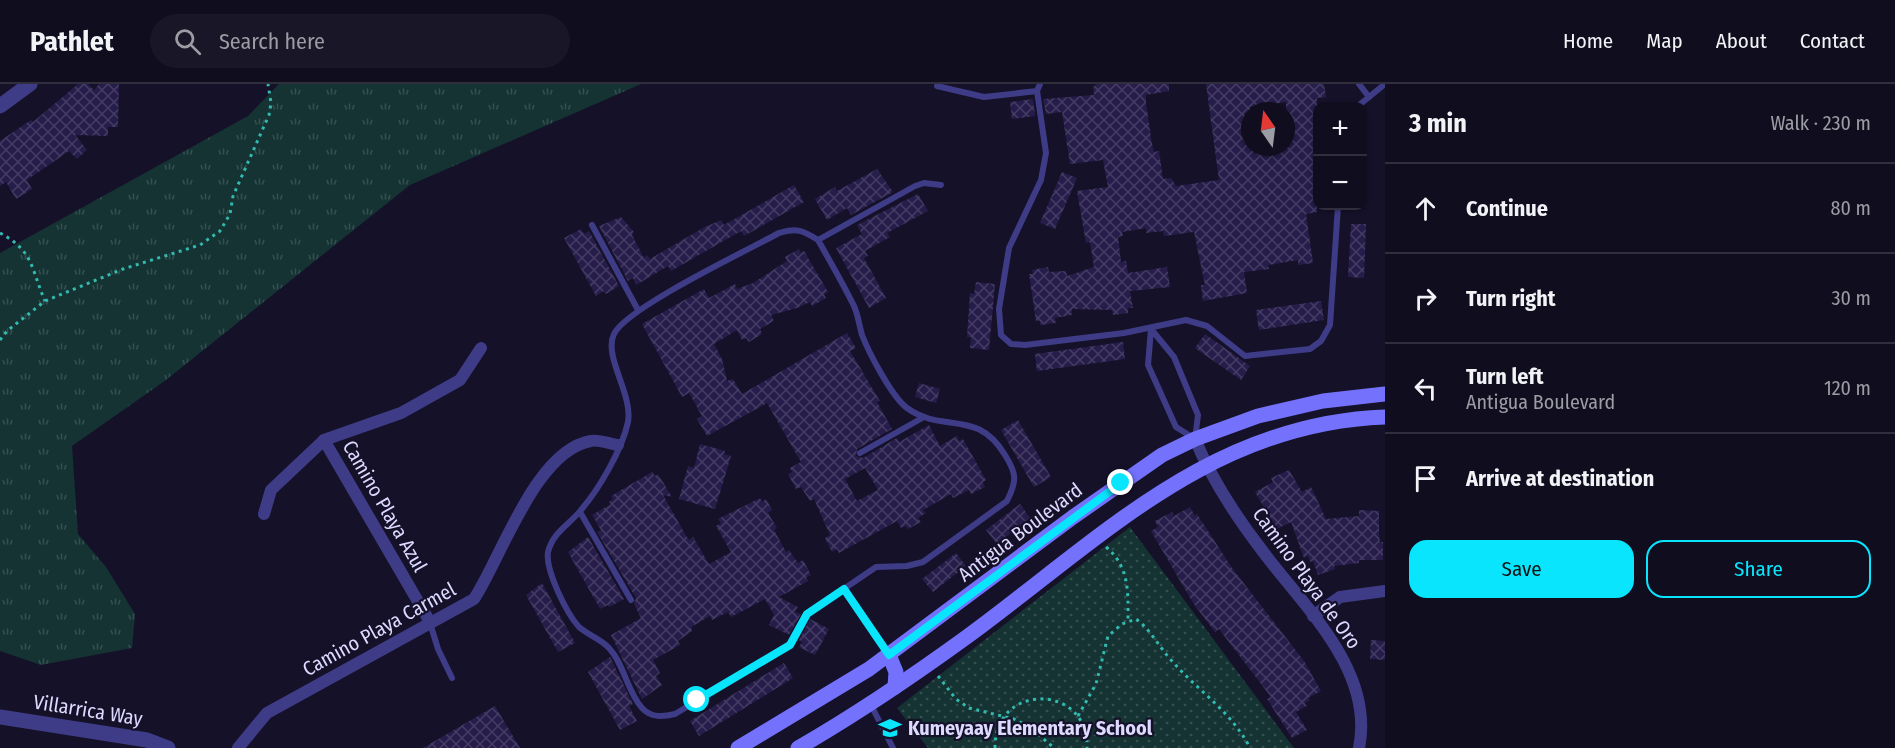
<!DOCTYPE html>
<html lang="en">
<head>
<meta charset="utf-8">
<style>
	body { margin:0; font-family:"Fira Sans Condensed",sans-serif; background:#191628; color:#f1f3f6 }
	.controls { position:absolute; right:18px; top:18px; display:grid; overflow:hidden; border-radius:12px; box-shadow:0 2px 4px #0004 }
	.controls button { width:54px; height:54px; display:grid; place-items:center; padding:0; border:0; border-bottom:2px solid #302d3d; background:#100d1f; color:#f1f3f6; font:30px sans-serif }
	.compass { position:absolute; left:1241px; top:18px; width:54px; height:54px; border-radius:50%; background:#100d1f; box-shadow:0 2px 4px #0004; rotate:346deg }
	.stop { position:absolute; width:18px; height:18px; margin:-14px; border:4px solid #08e5fc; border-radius:50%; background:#fff }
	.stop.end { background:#08e5fc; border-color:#fff; box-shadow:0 2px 6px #0008 }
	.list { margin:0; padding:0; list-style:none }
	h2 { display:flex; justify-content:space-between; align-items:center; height:78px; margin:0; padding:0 24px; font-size:26px }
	h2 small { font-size:20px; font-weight:400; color:#9c9ca4 }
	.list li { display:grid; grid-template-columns:39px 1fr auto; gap:18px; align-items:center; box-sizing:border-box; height:90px; padding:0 24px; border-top:2px solid #302d3d }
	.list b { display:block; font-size:22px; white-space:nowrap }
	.list p { margin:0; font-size:20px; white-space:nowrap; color:#9c9ca4 }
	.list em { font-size:20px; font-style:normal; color:#9c9ca4 }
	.actions { display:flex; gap:12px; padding:18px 24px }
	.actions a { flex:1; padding:14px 0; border:2px solid #08e5fc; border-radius:18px; text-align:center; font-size:21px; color:#08e5fc }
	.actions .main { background:#08e5fc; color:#111 }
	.icon { flex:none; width:33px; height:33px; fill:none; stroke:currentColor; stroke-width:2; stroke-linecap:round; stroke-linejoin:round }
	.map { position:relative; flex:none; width:1385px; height:664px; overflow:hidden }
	header { display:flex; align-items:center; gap:36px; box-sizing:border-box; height:84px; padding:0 30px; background:#100d1f; border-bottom:2px solid #302d3d }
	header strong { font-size:28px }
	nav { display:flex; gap:33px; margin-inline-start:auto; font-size:21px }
	.search { width:420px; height:54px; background:#191628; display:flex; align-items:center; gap:15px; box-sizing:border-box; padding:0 21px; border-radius:33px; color:#9c9ca4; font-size:22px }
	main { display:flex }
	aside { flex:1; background:#100d1f }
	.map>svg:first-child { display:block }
</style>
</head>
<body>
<header>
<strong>Pathlet</strong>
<div class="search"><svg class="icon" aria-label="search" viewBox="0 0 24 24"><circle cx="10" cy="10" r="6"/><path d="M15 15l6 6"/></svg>Search here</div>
<nav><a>Home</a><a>Map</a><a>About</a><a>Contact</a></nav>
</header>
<main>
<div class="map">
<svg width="1385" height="664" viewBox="0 0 1385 664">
	<defs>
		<pattern id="grass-tufts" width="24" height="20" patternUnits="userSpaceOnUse" patternTransform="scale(1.5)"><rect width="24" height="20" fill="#143332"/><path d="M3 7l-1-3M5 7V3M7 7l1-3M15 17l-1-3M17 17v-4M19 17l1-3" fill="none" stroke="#365051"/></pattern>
		<pattern id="park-dots" width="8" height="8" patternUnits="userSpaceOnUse" patternTransform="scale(1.5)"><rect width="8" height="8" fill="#143332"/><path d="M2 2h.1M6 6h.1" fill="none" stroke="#365051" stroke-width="1.8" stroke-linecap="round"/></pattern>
		<pattern id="building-cross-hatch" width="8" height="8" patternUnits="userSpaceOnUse" patternTransform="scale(1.5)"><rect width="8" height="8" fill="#261d4a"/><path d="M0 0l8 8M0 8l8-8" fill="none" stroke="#453d65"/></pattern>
	</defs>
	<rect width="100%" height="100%" fill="#151129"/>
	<polygon fill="url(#grass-tufts)" points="279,0 641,0 410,101 166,296 72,362 78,450 106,483 135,530 132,564 41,581 0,567 0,169 248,32"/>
	<polygon fill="url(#park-dots)" points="1130,443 1294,664 928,664 897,624"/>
	<g fill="url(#building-cross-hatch)" fill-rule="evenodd">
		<polygon points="78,0 88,0 94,6 99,0 119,0 118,43 108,43 108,52 75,51 87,66 77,75 69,67 27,96 32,105 16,115 6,98 0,102 0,57 31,36 33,38"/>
		<path d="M1097 0H1169V7L1146 11V19L1152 60 1154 68 1159 67 1163 95 1171 94 1176 102 1219 96 1206 0H1324L1326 13 1317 14V128L1306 130 1313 179 1298 181V176L1268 181 1269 185 1244 188 1247 209 1203 217 1201 201H1205L1194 148 1164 152 1163 147 1146 149V144L1122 148 1123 152 1118 153 1121 178 1126 177 1128 189 1167 183 1170 203 1130 207 1133 224H1128V229L1113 231 1112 226 1072 225V231L1055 234 1056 239 1040 241V237H1036L1029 190H1033L1032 186 1048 183 1049 188 1066 187 1067 192 1094 183 1090 158 1086 159 1077 107 1108 103 1103 76 1070 80 1062 28 1046 30 1043 15 1094 11 1093 3ZM1286 18V63H1250V23Z"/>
		<polygon points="1033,15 1035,32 1012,35 1010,18"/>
		<polygon points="877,85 893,108 851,131 847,124 827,136 815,115 835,103 837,107"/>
		<polygon points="1062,88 1077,94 1055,145 1040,139"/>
		<polygon points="794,101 804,118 744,152 741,147 671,187 668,182 636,201 633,194 628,197 599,142 621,133 634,148 632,151 644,174 647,171 650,175 703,144 721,136 724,141"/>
		<polygon points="918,110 928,127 887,149 890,153 865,167 868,172 864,174 886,214 869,224 836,164 862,150 857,141"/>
		<polygon points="1351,140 1366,140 1364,194 1348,193"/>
		<polygon points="581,145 584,150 589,147 619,202 606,210 604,207 596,212 564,154"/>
		<path d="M799 165 801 169 804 167 828 208 824 210 826 214 812 222 810 218 797 224 771 231 774 237 760 245 762 250 749 258 746 254 742 256 737 246 714 260 722 275 727 297 733 295 742 310 847 249 856 264 850 267 880 317 877 318 892 345 857 365 856 372 863 374 897 354 899 358 929 341 940 362 957 352 959 357 963 355 986 396 983 398 985 403 971 410 969 406 953 414 951 410 923 426 926 429 918 434 921 438 908 445 906 442 901 444 897 437 839 469 837 465 832 468 825 454 830 451 814 415 810 417 801 403 796 405 788 390 792 388 790 384 801 378 767 319 707 352 697 335 702 332 689 309 682 313 642 240 704 205 709 214 735 200 737 205 753 199 787 177 785 173ZM865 384 878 406 857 417 845 395Z"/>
		<polygon points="976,198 995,200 989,266 970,264 971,253 967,253 970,209 974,210"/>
		<polygon points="1321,217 1324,236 1259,246 1256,226"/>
		<polygon points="1205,250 1250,282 1241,296 1195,264"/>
		<polygon points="1123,258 1125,275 1037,287 1035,270"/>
		<polygon points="919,299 940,305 936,319 915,313"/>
		<polygon points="1018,336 1051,393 1034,403 1001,346"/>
		<polygon points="700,360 725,367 724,370 731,372 715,425 679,415 688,382 694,384"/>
		<polygon points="1289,386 1302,408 1311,403 1326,435 1359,432 1359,426 1379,427 1379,450 1380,458 1383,458 1383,476 1359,476 1359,479 1334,482 1335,485 1318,491 1313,477 1310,478 1308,472 1304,474 1291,438 1277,445 1255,408 1273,398 1271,394"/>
		<polygon points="652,388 655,392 658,390 672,413 663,411 685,450 689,456 693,453 709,480 731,468 716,442 721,439 718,435 760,414 762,418 766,415 772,426 768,429 777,444 774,446 786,468 789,466 798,479 803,476 811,491 806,494 808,497 779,513 798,523 795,528 801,530 789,551 769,541 774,531 765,515 731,533 728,528 712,536 710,532 691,543 692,547 678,557 680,561 653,576 660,589 656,592 662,601 642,615 611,551 641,534 634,520 636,514 597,448 601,446 592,431 611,420 609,418 613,415 611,412"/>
		<polygon points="1020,420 1030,434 997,460 986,446"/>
		<polygon points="1190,423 1195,432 1197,430 1232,484 1304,577 1321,607 1308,614 1310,616 1305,619 1307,622 1296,628 1307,646 1292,654 1267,615 1271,613 1219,545 1215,548 1193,519 1151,447 1158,443 1155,437 1172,428 1174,432"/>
		<polygon points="588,453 624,515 609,523 608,521 600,525 568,468"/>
		<polygon points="956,469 966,482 933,508 922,495"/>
		<polygon points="542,499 575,559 558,568 526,511"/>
		<polygon points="810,535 829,545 815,571 799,563 802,558 799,556"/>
		<polygon points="1371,556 1385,557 1385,576 1370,575"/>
		<polygon points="610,573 633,620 629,622 637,637 620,646 588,588"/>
		<polygon points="784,579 793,594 699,652 690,637"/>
		<polygon points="495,622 520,664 423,664"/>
	</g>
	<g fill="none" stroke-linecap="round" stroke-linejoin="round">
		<g stroke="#32bab1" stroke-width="3" stroke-dasharray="3 4.5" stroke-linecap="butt">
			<path d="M0 149C34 167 31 185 45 217"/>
			<polyline points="0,256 7,247 45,217 123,185 200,161 220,147 230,130 233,112 269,31 271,19 268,0"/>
			<path d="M1106 463C1130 483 1128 509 1128 538"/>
			<polyline points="938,592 956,615 969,624 1014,635 1030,643 1054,664"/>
			<path d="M1078 632 1096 600 1108 552 1122 540 1136 535C1151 546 1159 563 1172 577 1198 607 1232 628 1250 664"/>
			<path d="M995 664C994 598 1089 599 1087 664"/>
		</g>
		<g stroke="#3f3c87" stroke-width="6">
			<polyline points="1359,0 1369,13"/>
			<polyline points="937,2 984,13 1037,7 1040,0"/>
			<polyline points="1037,7 1046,69 1041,96 1009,164 999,225 1001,251 1011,260 1025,261 1124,249 1186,236 1207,242 1245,272 1310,265 1321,257 1330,241 1338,122"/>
			<polyline points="1358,22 1385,0"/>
			<polyline points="592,141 638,226"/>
			<path d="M818 156C830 177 842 198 853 220 858 229 859 241 862 251 869 269 892 313 907 324 943 350 977 324 1005 371 1017 390 1017 397 1007 417L923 478 907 482 876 483 807 530 790 561 675 630C663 633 651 634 642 624 627 607 624 580 609 564 601 555 588 551 579 543 567 530 545 486 548 468 553 448 569 441 581 426 599 405 622 366 628 338 633 310 603 272 614 250 626 224 748 166 779 149 796 143 804 147 818 156L915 102 924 99 941 101"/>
			<polygon points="1151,245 1174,273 1198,331 1195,355 1176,343 1148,281"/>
			<polyline points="860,369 924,333"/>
			<polyline points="580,428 631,516"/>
			<polyline points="844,505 889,570"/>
			<polyline points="430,539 438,565 452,594"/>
			<polyline points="871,621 893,664"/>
		</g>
		<g stroke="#3f3c87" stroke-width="12">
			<path d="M1195 355C1211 394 1235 431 1261 465 1303 522 1375 586 1359 664"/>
			<polyline points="324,356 430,538"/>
			<polyline points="264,430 271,406 324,356 401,329 460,296 481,264"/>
			<polyline points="1313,532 1340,513 1385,507"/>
			<path d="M238 664 267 629 474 515C502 472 536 366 591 357 598 355 610 360 618 361"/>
		</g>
		<g stroke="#3f3c87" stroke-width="15">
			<polyline points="0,22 30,0"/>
			<polyline points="0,633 147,656 168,664"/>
		</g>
		<g stroke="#7472fd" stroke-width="15">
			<polyline points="889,571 896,588 895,603"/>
			<polyline points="738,664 869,585 1073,433 1162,371 1195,355 1258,332 1323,317 1385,310"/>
			<path d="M798 664C857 630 913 592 968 552 1099 456 1211 339 1385 333"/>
		</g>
	</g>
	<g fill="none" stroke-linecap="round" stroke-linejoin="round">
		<polyline stroke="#08e5fc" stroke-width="8" points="697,616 790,561 807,530 844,505 889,571 1121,399"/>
	</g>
	<defs>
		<g id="school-bare" transform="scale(1.8)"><path d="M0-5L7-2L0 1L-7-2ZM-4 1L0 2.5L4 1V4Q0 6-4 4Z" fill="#08e5fc" stroke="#151129" stroke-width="2.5" paint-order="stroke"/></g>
	</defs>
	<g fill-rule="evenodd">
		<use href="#school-bare" x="890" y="644"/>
	</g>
	<g text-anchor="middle" stroke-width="4.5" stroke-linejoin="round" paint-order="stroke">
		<g font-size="20" fill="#ddd9ff" stroke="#151129">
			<text transform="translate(385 422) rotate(60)" y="7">Camino Playa Azul</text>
			<text transform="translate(1020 448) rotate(-37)" y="7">Antigua Boulevard</text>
			<text transform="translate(1307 494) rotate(54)" y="7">Camino Playa de Oro</text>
			<text transform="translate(379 545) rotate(-29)" y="7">Camino Playa Carmel</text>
			<text transform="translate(88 626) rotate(9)" y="7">Villarrica Way</text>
		</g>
		<g font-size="20" font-weight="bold" fill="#ddd9ff" stroke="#151129" text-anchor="start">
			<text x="908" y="651">Kumeyaay Elementary School</text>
		</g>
	</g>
</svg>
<div class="controls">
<button>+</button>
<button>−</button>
</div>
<svg class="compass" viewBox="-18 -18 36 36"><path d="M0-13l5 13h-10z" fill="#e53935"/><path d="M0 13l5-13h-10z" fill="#9c9ca4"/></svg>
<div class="stop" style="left:697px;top:616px"></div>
<div class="stop end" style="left:1121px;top:399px"></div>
</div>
<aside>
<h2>3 min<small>Walk · 230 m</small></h2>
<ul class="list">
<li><svg class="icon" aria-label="ahead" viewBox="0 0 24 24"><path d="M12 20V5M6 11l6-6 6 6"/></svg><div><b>Continue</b></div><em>80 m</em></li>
<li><svg class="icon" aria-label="right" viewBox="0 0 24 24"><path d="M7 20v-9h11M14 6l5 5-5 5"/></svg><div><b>Turn right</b></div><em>30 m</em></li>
<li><svg class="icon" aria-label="left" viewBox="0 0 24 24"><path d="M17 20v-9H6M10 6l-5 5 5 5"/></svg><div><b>Turn left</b><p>Antigua Boulevard</p></div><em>120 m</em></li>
<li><svg class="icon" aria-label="arrive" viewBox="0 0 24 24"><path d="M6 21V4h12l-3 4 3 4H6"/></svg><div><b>Arrive at destination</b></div></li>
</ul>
<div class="actions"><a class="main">Save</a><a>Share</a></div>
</aside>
</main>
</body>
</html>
